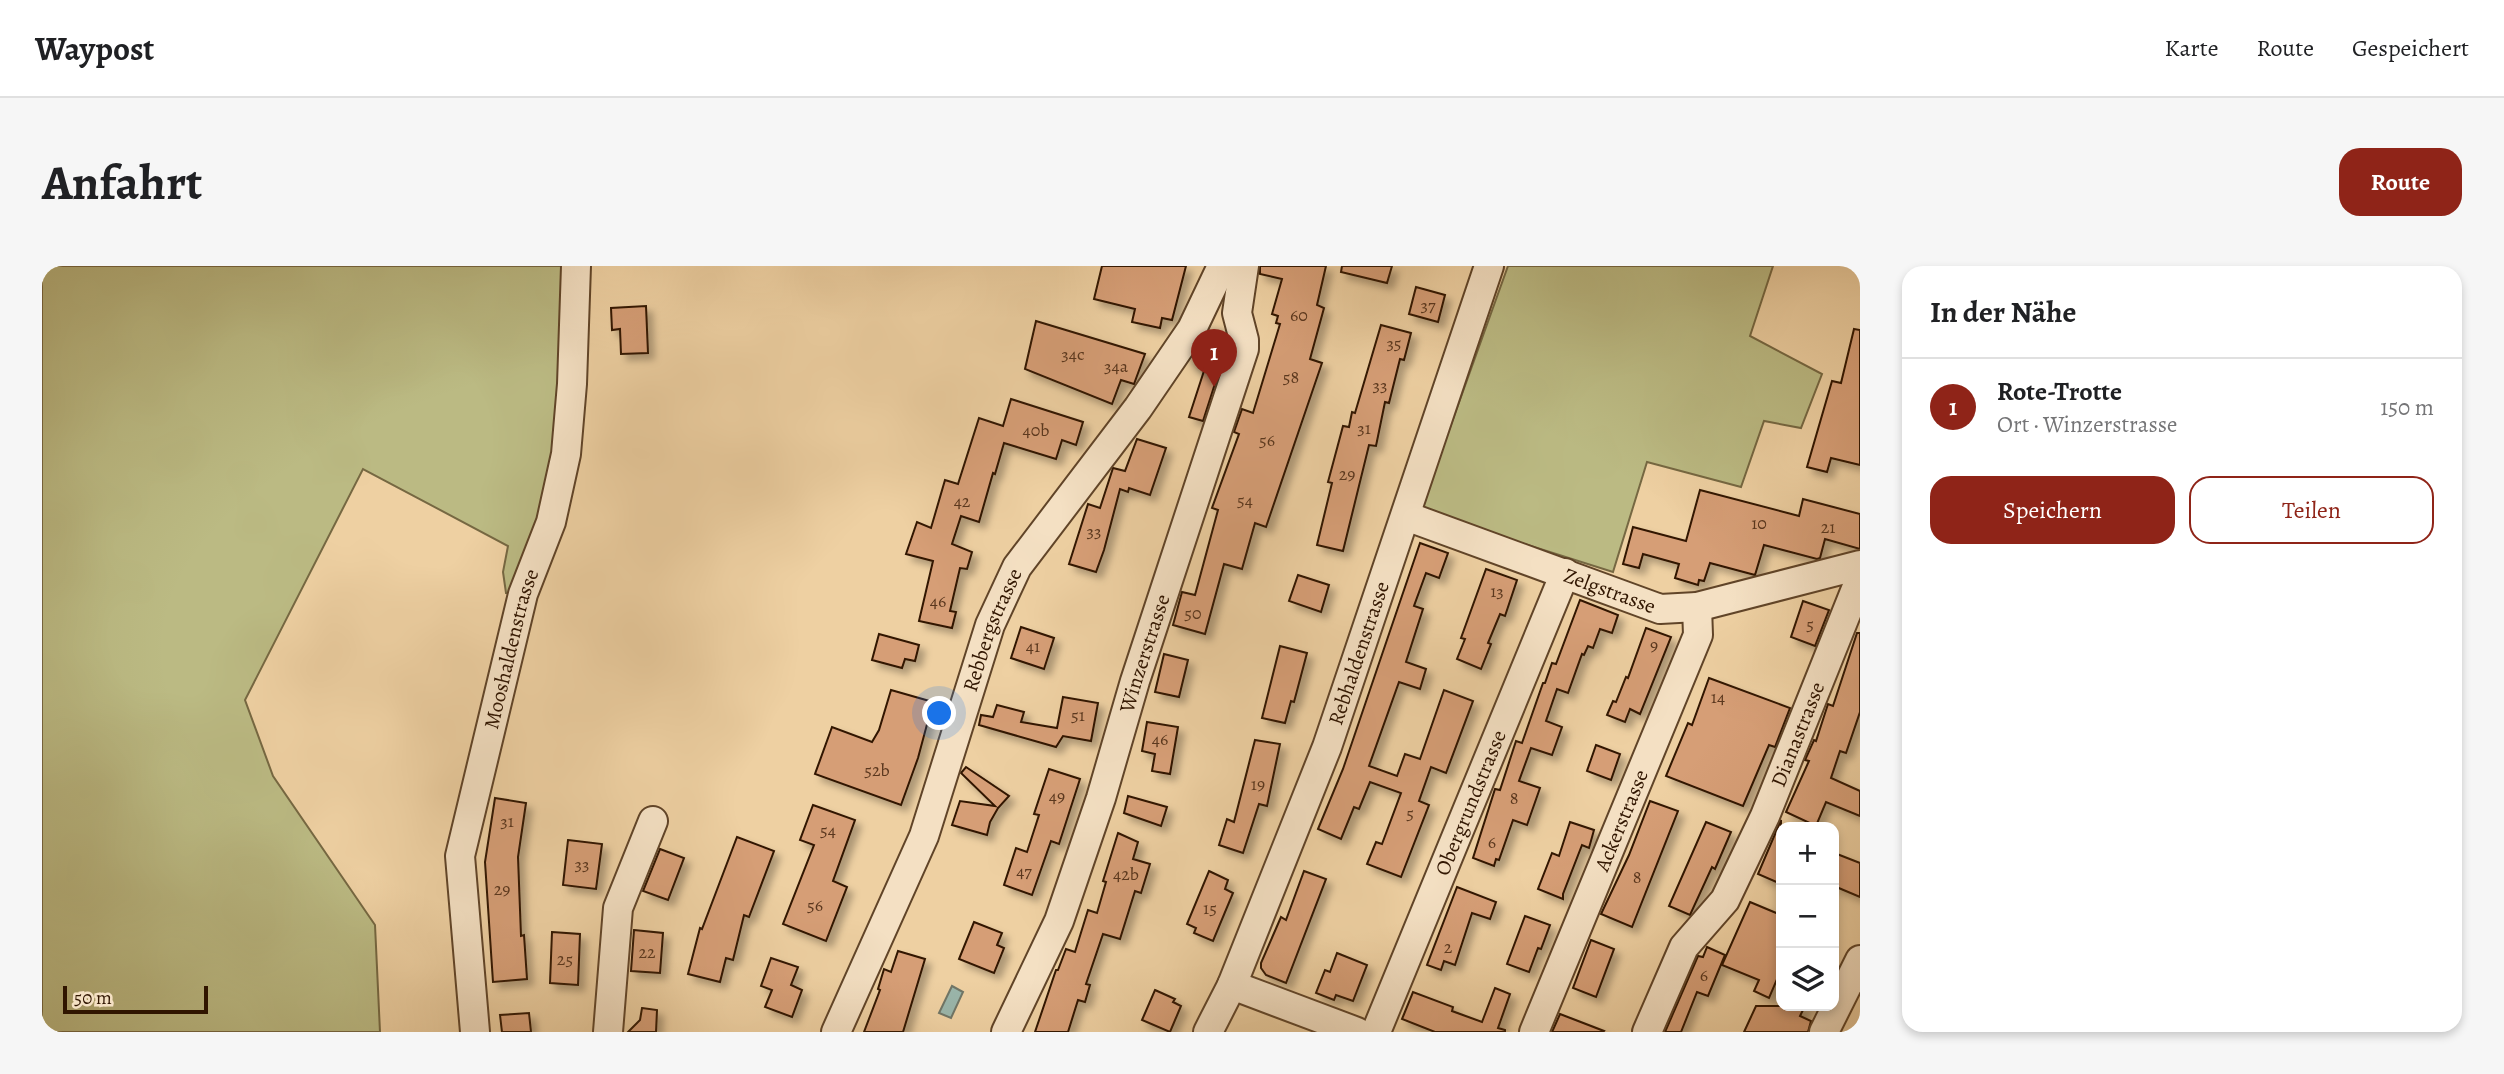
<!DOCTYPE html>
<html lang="de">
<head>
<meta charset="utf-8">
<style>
	body { margin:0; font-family:Alegreya,serif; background:#f6f6f6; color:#202124 }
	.controls { position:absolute; right:21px; bottom:21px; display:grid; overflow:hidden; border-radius:14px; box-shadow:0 4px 10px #0003 }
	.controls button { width:63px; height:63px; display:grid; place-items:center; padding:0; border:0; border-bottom:2px solid #e0e0e0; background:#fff; color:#202124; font:35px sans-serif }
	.scale { position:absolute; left:21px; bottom:18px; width:145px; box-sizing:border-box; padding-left:7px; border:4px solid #301500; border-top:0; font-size:19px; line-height:24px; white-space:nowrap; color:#301500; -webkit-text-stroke:5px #f4e0c3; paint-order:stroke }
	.you { position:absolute; left:898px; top:448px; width:24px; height:24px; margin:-18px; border:5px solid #fff; border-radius:50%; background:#1a73e8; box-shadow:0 0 0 10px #1a73e833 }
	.badge { display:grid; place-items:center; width:46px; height:46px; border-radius:50%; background:#8f2418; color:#fff; font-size:23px; font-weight:700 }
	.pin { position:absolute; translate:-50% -58px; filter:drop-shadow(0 2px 4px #0008) }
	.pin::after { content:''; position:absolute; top:37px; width:24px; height:21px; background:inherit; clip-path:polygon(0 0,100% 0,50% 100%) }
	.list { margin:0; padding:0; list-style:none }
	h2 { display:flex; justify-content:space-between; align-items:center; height:91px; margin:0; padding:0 28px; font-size:30px }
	h2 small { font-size:23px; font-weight:400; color:#757577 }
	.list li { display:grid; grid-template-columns:46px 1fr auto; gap:21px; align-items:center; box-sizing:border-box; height:98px; padding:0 28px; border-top:2px solid #e0e0e0 }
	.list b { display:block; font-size:26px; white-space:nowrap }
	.list p { margin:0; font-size:23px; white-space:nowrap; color:#757577 }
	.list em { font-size:23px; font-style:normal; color:#757577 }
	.actions { display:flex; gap:14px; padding:21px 28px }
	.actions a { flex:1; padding:16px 0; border:2px solid #8f2418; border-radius:21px; text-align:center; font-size:24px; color:#8f2418 }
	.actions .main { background:#8f2418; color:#fff }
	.icon { flex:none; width:38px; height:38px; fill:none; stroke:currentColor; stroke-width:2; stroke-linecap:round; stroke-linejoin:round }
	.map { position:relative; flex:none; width:1818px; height:766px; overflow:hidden; border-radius:21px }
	header { display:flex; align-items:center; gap:42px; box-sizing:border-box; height:98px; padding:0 35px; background:#fff; border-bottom:2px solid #e0e0e0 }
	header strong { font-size:33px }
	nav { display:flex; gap:38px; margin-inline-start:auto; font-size:24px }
	.intro { display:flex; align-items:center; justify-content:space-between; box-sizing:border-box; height:168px; padding:0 42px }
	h1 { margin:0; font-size:49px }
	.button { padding:18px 32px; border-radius:21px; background:#8f2418; color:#fff; font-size:24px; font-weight:700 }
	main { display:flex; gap:42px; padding:0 42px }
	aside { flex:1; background:#fff; border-radius:21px; box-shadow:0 4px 10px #0003 }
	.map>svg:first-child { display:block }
</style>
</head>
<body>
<header>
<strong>Waypost</strong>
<nav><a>Karte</a><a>Route</a><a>Gespeichert</a></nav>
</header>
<div class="intro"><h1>Anfahrt</h1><a class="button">Route</a></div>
<main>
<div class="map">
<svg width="1818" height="766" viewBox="0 0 1818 766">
	<defs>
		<filter id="shadow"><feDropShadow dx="6" dy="6" stdDeviation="3.5" flood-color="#0004"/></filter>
	</defs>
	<rect width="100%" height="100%" fill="#eed0a2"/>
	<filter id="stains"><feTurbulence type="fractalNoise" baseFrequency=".00286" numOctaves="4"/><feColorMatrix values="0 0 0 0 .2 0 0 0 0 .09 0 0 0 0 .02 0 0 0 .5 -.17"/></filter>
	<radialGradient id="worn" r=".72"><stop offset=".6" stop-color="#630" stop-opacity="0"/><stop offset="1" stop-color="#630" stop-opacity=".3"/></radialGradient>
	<g fill="#bbba83" stroke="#766842" stroke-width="2">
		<polygon points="0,0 534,0 530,118 481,328 464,327 461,306 466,280 321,203 203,434 231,510 333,659 338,766 0,766"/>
		<polygon points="1466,0 1731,0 1708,70 1780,108 1759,162 1722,155 1699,221 1605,196 1571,306 1378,245"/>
	</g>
	<polygon fill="#9ab6ab" stroke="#707667" stroke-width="2" points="910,720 921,726 909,752 897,747"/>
	<g fill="#d69e76" stroke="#301500" stroke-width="2" filter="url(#shadow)">
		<polygon points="1060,0 1144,0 1130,54 1120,52 1118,62 1090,56 1093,43 1052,33"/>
		<polygon points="1218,0 1284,0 1275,39 1282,42 1268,93 1280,97 1224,261 1213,257 1200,303 1182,298 1163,368 1131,359 1140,326 1153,329 1176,244 1170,242 1197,168 1192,166 1200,143 1211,147 1238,58 1234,57 1236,50 1230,48 1240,13 1218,8"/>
		<polygon points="1300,0 1350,0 1345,17 1299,6"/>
		<polygon points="1374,21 1403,29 1396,56 1367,48"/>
		<polygon points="604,40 606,87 579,88 578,63 570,64 569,42"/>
		<polygon points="994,55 1103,88 1092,118 1079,114 1070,138 983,103"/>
		<polygon points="1339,59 1369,67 1362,94 1358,93 1347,137 1343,136 1334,180 1327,179 1301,285 1275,279 1290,217 1286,216 1301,160 1307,161 1310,146 1313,147"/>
		<polygon points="1812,63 1818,64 1818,199 1789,192 1785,206 1765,201 1790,115 1799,117"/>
		<polygon points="1173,71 1185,75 1185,80 1161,155 1147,151"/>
		<polygon points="969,133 1041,156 1034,179 1020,174 1014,193 962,177 953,208 951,207 937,256 919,250 910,278 930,286 925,303 918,302 908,345 914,346 910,362 877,355 891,295 864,288 875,256 889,262 903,214 916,218 937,152 961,160"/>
		<polygon points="1095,173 1124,182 1108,229 1087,222 1086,226 1078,223 1062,284 1054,306 1027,298 1046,238 1058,242 1071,202 1083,205"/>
		<polygon points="1658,224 1757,250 1761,233 1818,248 1818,283 1783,273 1778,292 1775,293 1722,279 1713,309 1668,297 1662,315 1657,314 1656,319 1633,312 1637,298 1601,288 1597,302 1581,298 1591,261 1644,275"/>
		<polygon points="1378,277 1406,287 1397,312 1384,307 1372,340 1381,343 1364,396 1384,403 1378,423 1357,416 1327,500 1355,510 1363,488 1378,493 1402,424 1431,435 1404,507 1389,501 1377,535 1387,539 1359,611 1325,598 1334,576 1340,578 1359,527 1328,516 1317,543 1312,541 1299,573 1276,563 1301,503"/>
		<polygon points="1444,303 1475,314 1463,350 1458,348 1446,377 1449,378 1439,403 1415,393 1423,373 1419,372"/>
		<polygon points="1256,309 1287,319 1279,346 1247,335"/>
		<polygon points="1538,334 1576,349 1570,367 1558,363 1551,382 1546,380 1542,389 1540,388 1526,427 1515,423 1504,455 1520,461 1510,489 1489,482 1477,515 1498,522 1485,559 1471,554 1457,594 1454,593 1452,600 1431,592 1453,523 1458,524 1474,475 1480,477 1501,417 1503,417 1510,397 1514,398"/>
		<polygon points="1761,335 1787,344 1773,380 1749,371"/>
		<polygon points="979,361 1012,372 1002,403 969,392"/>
		<polygon points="1604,362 1629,371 1598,448 1588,443 1583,456 1565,449 1571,435 1574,436 1584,411 1586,412"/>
		<polygon points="1815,367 1818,367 1818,446 1804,487 1798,485 1789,512 1818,525 1818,550 1784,536 1774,560 1744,546 1767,495 1763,494 1772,474 1774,475 1786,438 1791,440"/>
		<polygon points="837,368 877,379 873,395 863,393 860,402 830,394"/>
		<polygon points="1238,380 1265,387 1252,436 1249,435 1243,457 1220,452"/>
		<polygon points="1122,388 1146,394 1137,431 1113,426"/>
		<polygon points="1667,412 1748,442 1733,481 1727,479 1701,540 1624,510 1646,457 1650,459"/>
		<polygon points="849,424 891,436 876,492 859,539 773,508 790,461 830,476 837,464"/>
		<polygon points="1021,431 1056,437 1049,475 1021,470 1014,481 937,459 939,449 951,451 955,439 982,446 979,456 1015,462"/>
		<polygon points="1105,456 1136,461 1128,508 1110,505 1113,488 1100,485"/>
		<polygon points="1213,474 1238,478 1225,540 1217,538 1201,587 1177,579 1185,553 1192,556"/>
		<polygon points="1554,479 1578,488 1569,514 1545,505"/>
		<polygon points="924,501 967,530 956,542 948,556 945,569 910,559 918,535 953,540 919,507"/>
		<polygon points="1007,503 1038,513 1017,578 1009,575 990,629 962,619 974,582 985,586 997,549 992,548"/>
		<polygon points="1086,530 1125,541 1119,560 1082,547"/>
		<polygon points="453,532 484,537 476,591 479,670 482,669 485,713 451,716 443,596"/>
		<polygon points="1608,535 1636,545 1590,661 1559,648 1587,589"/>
		<polygon points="771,539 813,554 791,615 805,621 784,675 741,658 772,579 758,574"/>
		<polygon points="1739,554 1739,618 1716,608"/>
		<polygon points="1528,556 1552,564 1547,582 1540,579 1521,628 1521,633 1496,623 1510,587 1517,590"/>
		<polygon points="1664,556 1689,566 1673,603 1670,601 1648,649 1627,640"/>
		<polygon points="1076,567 1096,576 1091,593 1108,598 1099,627 1093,625 1078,673 1061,668 1044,718 1048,719 1043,736 1036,734 1026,766 993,766 1014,704 1016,704 1024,683 1033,686 1046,644 1055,647 1064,616 1061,615"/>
		<polygon points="695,571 732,585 707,651 702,649 691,694 684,692 678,716 646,708 658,662 660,663"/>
		<polygon points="526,574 560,578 554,623 521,619"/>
		<polygon points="618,583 642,592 626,634 601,625"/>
		<polygon points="1795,588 1818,597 1818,631 1792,620 1792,598"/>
		<polygon points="1167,605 1186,614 1183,623 1191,627 1171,675 1152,667 1154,662 1145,658"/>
		<polygon points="1262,605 1284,613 1244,717 1224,709 1219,702 1219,697 1239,651 1244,654"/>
		<polygon points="1415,621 1454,636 1448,653 1430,647 1413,699 1402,695 1399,704 1385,699"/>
		<polygon points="1708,636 1739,649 1739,704 1727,732 1712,725 1717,714 1680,699"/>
		<polygon points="1483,650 1508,659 1499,683 1496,682 1487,706 1465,698"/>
		<polygon points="932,656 960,667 955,679 962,682 952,707 917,693"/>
		<polygon points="592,664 621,667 618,707 589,705"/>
		<polygon points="510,666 538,668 536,719 508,717"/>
		<polygon points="1549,674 1572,683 1554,731 1531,722"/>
		<polygon points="1665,681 1683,689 1666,730 1655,726 1639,766 1623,766 1656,690 1661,691"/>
		<polygon points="856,685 883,693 861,766 822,766 838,724 836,723 842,703 849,706"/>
		<polygon points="1295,687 1325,699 1311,735 1294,729 1292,734 1274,727 1283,704 1288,706"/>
		<polygon points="729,692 756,701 749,719 760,724 750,751 723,741 730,724 719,720"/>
		<polygon points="1453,722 1468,728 1456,762 1463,764 1463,766 1393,766 1360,753 1371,726 1411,741 1410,745 1440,756"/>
		<polygon points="1113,724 1133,733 1131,736 1139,740 1128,766 1100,754"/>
		<polygon points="1714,740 1763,740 1758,750 1769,755 1766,766 1702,766"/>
		<polygon points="600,742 615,744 614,766 586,766 598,754"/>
		<polygon points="487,747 489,766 460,766 458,749"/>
		<polygon points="1518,748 1562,765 1561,766 1510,766"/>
	</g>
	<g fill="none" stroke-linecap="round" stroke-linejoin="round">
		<g stroke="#604428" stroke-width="32">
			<g id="minor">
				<path id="s1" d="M1364 250 1618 343 1655 341 1818 299"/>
				<polyline points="1190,719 1315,766"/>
				<path id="s2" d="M433 766 418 590 481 328 509 256 524 188 530 118 534 0"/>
				<polyline points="566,766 576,642 611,555"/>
				<path id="s3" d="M794 766 882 570 948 359 975 301 1096 142 1150 63 1180 0"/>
				<path id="s4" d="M964 766 1017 655 1059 532 1093 415 1202 83V74L1195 47 1202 0"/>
				<path id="s5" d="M1166 766 1190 719 1285 481 1447 0"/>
				<path id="s6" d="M1334 766 1523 307"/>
				<path id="s7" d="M1492 766 1656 369 1655 341"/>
				<path id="s8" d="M1605 766 1642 681 1683 634 1723 550 1818 313"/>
				<polyline points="1782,766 1818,694"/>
			</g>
		</g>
		<use href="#minor" stroke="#f4e0c3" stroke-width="28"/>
	</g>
	<g text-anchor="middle" stroke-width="5" stroke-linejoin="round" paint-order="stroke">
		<g font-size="18" fill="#5a371e">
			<text x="1386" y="45">37</text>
			<text x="1257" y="55">60</text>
			<text x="1352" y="83">35</text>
			<text x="1031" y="94">34c</text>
			<text x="1074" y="106">34a</text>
			<text x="1249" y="117">58</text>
			<text x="1338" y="125">33</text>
			<text x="1322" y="168">31</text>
			<text x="994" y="170">40b</text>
			<text x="1225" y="180">56</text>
			<text x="1305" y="214">29</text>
			<text x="1203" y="240">54</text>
			<text x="920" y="241">42</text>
			<text x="1717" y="263">10</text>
			<text x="1786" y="267">21</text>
			<text x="1052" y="271">33</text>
			<text x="1455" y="331">13</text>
			<text x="896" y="341">46</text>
			<text x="1151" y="353">50</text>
			<text x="1768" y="364">5</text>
			<text x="1612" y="385">9</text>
			<text x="991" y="386">41</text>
			<text x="1676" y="437">14</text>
			<text x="1036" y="455">51</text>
			<text x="1118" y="479">46</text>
			<text x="835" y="510">52b</text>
			<text x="1216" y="524">19</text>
			<text x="1015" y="536">49</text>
			<text x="1472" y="538">8</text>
			<text x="1368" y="553">5</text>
			<text x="465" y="561">31</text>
			<text x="786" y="570">54</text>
			<text x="1450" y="582">6</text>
			<text x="540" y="604">33</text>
			<text x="982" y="611">47</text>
			<text x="1084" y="614">42b</text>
			<text x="1595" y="617">8</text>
			<text x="460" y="629">29</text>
			<text x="773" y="645">56</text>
			<text x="1168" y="648">15</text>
			<text x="1406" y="687">2</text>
			<text x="605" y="692">22</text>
			<text x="523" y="699">25</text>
			<text x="1662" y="715">6</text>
		</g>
		<g font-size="21" fill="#301500" stroke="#f4e0c3">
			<text dy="7" stroke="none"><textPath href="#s1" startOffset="217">Zelgstrasse</textPath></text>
			<text dy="7" stroke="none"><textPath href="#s3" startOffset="432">Rebbergstrasse</textPath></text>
			<text dy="7" stroke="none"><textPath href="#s2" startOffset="390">Mooshaldenstrasse</textPath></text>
			<text dy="7" stroke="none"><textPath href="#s4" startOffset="404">Winzerstrasse</textPath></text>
			<text dy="7" stroke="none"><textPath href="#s5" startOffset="408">Rebhaldenstrasse</textPath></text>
			<text dy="7" stroke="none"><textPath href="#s8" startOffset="336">Dianastrasse</textPath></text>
			<text dy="7" stroke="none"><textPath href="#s6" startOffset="248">Obergrundstrasse</textPath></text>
			<text dy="7" stroke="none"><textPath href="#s7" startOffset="229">Ackerstrasse</textPath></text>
		</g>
	</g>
	<rect width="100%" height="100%" filter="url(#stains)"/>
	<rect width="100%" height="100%" fill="url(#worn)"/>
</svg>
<div class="controls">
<button>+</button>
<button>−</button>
<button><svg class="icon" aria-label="layers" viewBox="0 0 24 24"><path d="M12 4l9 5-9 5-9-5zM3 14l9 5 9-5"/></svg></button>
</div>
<div class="scale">50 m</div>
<div class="you"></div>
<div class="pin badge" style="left:1172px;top:121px">1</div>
</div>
<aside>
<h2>In der Nähe<small></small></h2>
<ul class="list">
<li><span class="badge">1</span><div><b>Rote-Trotte</b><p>Ort · Winzerstrasse</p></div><em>150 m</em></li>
</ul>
<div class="actions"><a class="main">Speichern</a><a>Teilen</a></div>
</aside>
</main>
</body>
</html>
